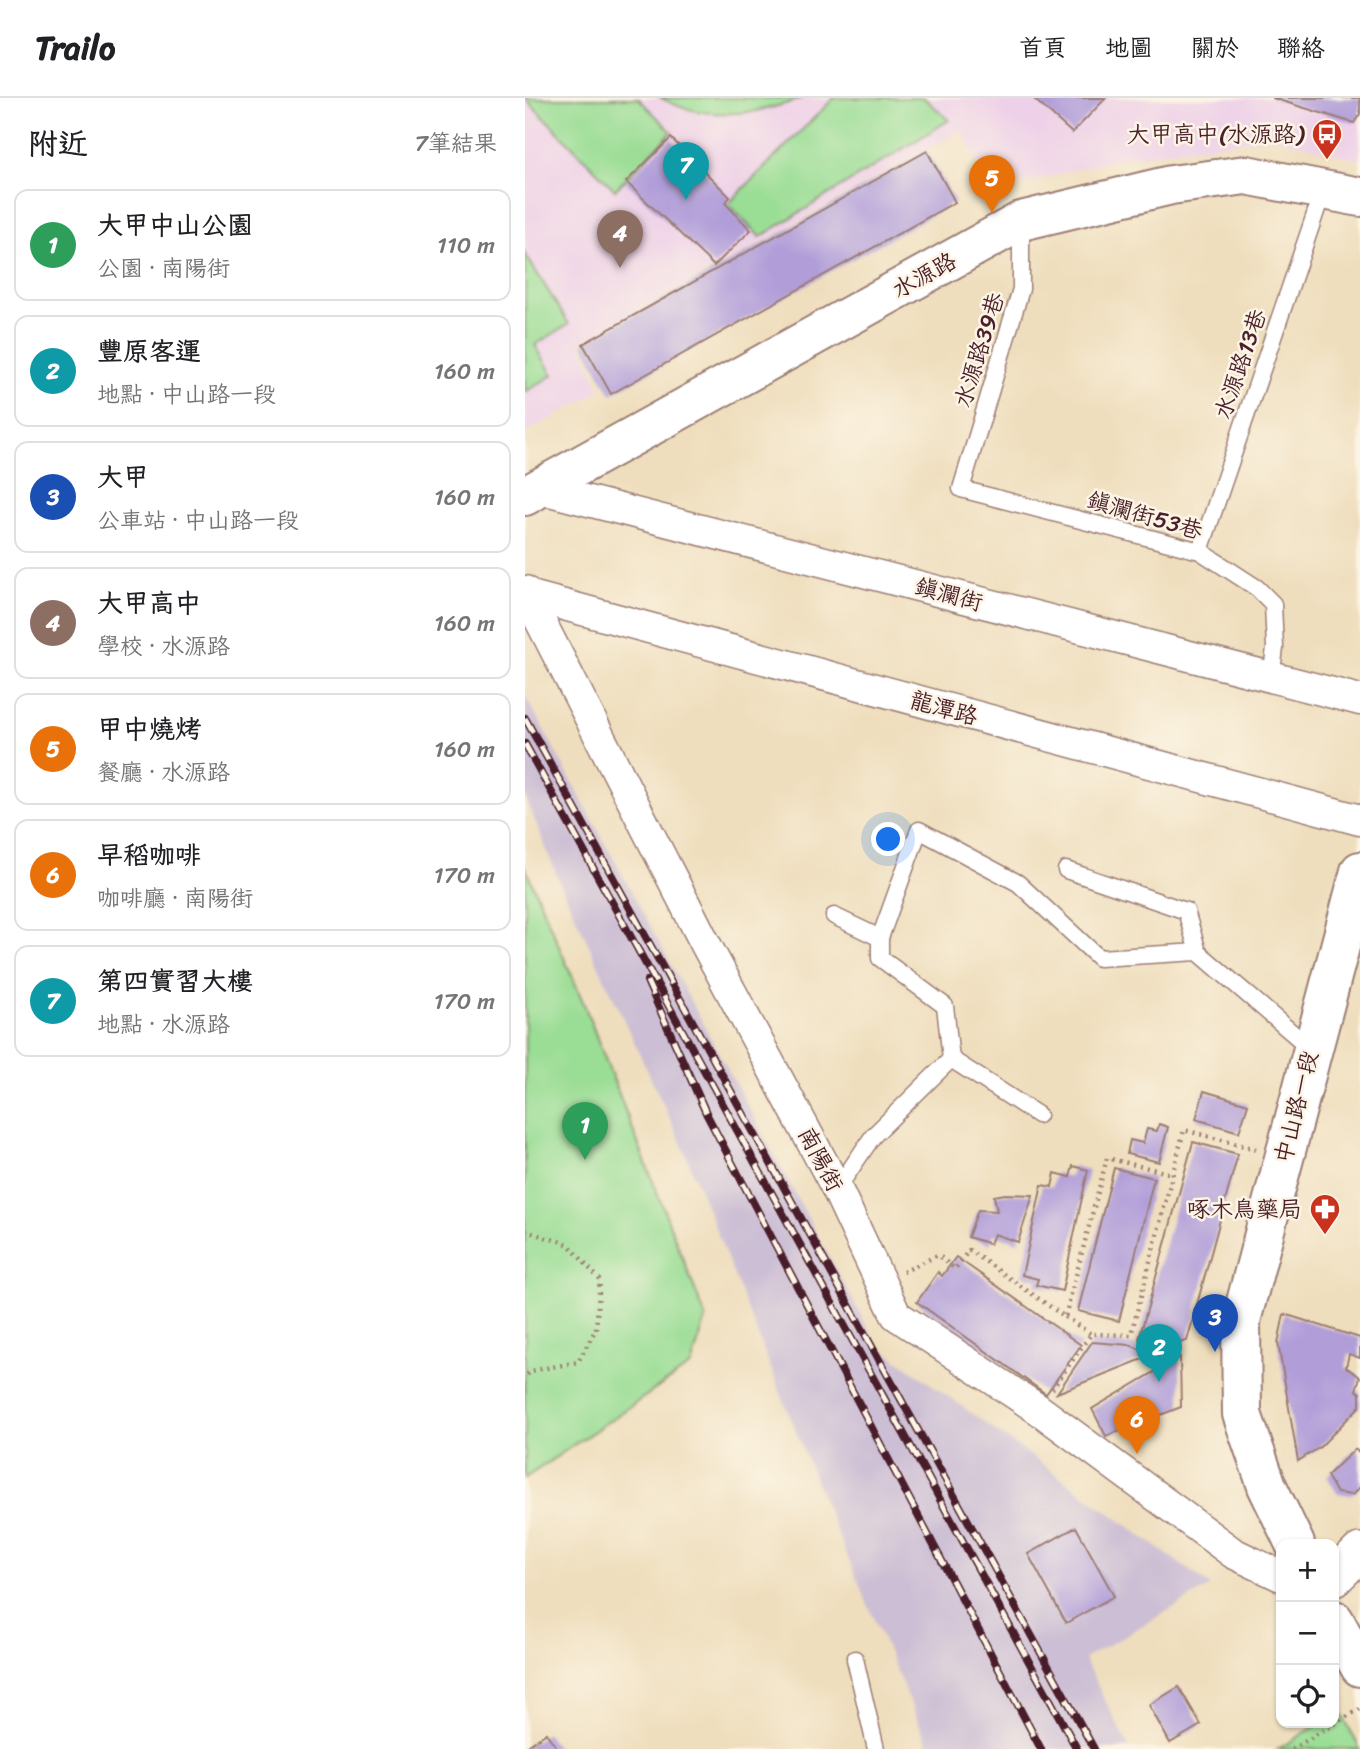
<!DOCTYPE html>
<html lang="zh-TW">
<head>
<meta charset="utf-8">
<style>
	body { margin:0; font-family:Sriracha,"LXGW WenKai TC",sans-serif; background:#f6f6f6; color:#202124 }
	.controls { position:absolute; right:21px; bottom:21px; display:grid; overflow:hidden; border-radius:14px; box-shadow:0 2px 5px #0004 }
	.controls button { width:63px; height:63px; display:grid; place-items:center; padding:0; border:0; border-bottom:2px solid #e0e0e0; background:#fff; color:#202124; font:35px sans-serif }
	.you { position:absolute; left:364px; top:742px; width:24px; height:24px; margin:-18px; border:5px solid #fff; border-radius:50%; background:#1a73e8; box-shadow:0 0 0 10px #1a73e833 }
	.badge { display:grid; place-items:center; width:46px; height:46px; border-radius:50%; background:#c8321e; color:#fff; font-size:23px; font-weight:700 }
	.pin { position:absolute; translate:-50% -58px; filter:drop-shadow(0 2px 4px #0008) }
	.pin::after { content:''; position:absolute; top:37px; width:24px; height:21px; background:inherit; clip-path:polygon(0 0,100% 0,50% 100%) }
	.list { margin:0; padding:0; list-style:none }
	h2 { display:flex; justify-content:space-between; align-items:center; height:91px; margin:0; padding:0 28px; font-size:30px }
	h2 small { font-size:23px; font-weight:400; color:#757577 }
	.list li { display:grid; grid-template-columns:46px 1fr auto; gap:21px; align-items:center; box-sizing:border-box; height:112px; margin:0 14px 14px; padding:0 14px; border:2px solid #e0e0e0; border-radius:14px }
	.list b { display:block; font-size:26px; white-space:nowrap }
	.list p { margin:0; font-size:23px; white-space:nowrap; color:#757577 }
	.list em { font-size:23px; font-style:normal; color:#757577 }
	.icon { flex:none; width:38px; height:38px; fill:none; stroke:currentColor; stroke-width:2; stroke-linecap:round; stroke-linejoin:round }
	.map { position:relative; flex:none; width:835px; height:1651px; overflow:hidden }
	header { display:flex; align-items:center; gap:42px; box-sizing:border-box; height:98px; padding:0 35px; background:#fff; border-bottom:2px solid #e0e0e0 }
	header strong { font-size:33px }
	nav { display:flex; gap:38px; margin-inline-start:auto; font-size:24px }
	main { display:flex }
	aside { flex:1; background:#fff }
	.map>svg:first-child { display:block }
</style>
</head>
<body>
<header>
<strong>Trailo</strong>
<nav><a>首頁</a><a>地圖</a><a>關於</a><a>聯絡</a></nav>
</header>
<main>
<aside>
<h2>附近<small>7筆結果</small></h2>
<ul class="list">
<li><span class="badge" style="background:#2e9e5b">1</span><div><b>大甲中山公園</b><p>公園 · 南陽街</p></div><em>110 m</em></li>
<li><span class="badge" style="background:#0f9aa8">2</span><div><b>豐原客運</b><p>地點 · 中山路一段</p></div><em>160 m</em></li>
<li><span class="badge" style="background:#1a4fb4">3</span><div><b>大甲</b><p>公車站 · 中山路一段</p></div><em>160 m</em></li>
<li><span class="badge" style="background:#8d6e63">4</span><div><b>大甲高中</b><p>學校 · 水源路</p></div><em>160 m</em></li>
<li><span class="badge" style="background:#e8710a">5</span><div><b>甲中燒烤</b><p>餐廳 · 水源路</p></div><em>160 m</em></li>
<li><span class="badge" style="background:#e8710a">6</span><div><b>早稻咖啡</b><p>咖啡廳 · 南陽街</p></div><em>170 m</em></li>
<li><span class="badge" style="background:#0f9aa8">7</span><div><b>第四實習大樓</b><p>地點 · 水源路</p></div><em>170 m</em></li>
</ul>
</aside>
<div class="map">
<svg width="835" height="1651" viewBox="0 0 835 1651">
	<rect width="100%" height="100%" fill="#fcf5e5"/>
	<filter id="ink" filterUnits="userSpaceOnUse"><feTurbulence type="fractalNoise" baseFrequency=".0143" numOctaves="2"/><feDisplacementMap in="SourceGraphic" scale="14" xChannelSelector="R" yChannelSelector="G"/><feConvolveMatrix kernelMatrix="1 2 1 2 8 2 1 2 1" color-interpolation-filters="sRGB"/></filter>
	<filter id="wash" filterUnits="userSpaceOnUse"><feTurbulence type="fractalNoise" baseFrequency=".00686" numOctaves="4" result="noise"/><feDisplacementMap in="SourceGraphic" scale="28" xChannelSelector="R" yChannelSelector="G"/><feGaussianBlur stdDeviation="1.57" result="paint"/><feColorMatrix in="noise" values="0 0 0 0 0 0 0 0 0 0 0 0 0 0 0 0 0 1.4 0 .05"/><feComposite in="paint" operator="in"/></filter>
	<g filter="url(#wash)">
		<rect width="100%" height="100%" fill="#efdebd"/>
		<polygon fill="#eed0e8" points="0,0 835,0 835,62 747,39 593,60 468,94 437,32 55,245 76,292 0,335"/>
		<polygon fill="#ccbed4" points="0,597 352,1247 686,1488 559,1561 605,1651 405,1651 303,1414 158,1049 34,783 0,698"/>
		<g fill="#9add94" stroke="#727e60" stroke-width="2">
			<polygon points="0,0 113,0 147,34 90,92"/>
			<path d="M136 0H277C234 17 178 24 136 0Z"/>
			<polygon points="309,0 399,0 424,22 235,139 203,106"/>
			<polygon points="0,156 44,226 10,247 28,277 0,294"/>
			<polygon points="0,769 58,904 181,1220 166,1267 0,1380"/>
			<polygon points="815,1612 835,1651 753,1651 796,1625 809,1625 809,1617"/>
		</g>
		<g id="blocks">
			<g fill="#b19ed9">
				<polygon points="508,0 581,0 547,35"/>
				<polygon points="747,0 835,0 835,16 829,25"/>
				<polygon points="146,40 205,99 200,105 226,132 189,168 101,84"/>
				<polygon points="402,53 430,104 86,296 58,246"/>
				<polygon points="679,993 723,1006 714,1034 671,1021"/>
				<polygon points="634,1026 643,1029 634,1064 602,1056 605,1042 618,1045 622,1031 632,1033"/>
				<polygon points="668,1044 713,1056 662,1243 634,1250 614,1241"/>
				<polygon points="548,1068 563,1072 537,1193 511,1187 513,1181 497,1177 517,1087 527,1089 530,1075 545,1079"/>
				<polygon points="589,1070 629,1080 594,1223 553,1213"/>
				<polygon points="480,1096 508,1097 493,1144 469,1136 465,1146 443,1139 453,1112 472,1113 469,1098"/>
				<polygon points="431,1159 556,1247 521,1296 392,1204 413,1174 417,1178"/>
				<polygon points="759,1216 835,1240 835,1260 824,1256 821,1269 835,1279 831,1292 835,1295 835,1308 795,1349 773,1363 753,1245"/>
				<polygon points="567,1244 605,1247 628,1257 532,1295"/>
				<polygon points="655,1259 656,1309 581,1338 567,1311"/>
				<polygon points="830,1351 835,1356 835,1389 827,1397 812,1395 802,1378"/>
				<polygon points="551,1429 589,1498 541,1525 503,1456"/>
				<polygon points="654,1589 676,1627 645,1645 624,1607"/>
				<polygon points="21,1635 33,1651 0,1651 0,1650"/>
			</g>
		</g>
	</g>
	<g filter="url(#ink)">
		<use href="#blocks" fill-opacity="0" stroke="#9c7e74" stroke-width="2"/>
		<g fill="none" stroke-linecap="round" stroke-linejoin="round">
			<g stroke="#9c7e74" stroke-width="19">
				<g id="service">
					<polyline points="496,126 496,191 436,391 675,453 732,490 748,506 750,550 746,580"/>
					<polyline points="675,453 798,93"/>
					<polyline points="541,772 661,813 673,854"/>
					<polyline points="309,818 355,840 394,732 493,785 574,860 673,854 786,951"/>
					<polyline points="355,840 355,860 420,908 426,961"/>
					<polyline points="312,1091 348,1038 426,961 513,1017"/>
					<polyline points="330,1561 351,1651"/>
				</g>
			</g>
			<g stroke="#9c7e74" stroke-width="33">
				<g id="minor">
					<polyline points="13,390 835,602"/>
					<polyline points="0,493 180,845 312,1091 371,1217 513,1311 708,1455 756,1478"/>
					<polyline points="2,497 835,722"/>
				</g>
			</g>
			<g stroke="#9c7e74" stroke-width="40">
				<polyline id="tertiary" points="809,1480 835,1454"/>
			</g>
			<g stroke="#9c7e74" stroke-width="42">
				<g id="secondary">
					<polyline points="0,398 496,123 646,87 721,77 835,99"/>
					<polyline points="770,1446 742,1388 717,1316 716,1223 835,773"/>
					<polyline points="809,1522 835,1569"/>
				</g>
			</g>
			<g stroke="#9c7e74" stroke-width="4.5" stroke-dasharray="2 5" stroke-linecap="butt">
				<polyline points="0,1133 43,1146 75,1182 71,1231 53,1264 6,1273 0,1279"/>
				<polyline points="378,1174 413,1157 430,1171 444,1152 540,1219 582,1060 647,1076"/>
				<polyline points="540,1219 566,1236"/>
				<polyline points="527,1291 566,1236 606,1237 659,1032 731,1051"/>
				<polyline points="767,1651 835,1611"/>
			</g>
			<use href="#service" stroke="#fff" stroke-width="16"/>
			<use href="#minor" stroke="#fff" stroke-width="30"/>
			<use href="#tertiary" stroke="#fff" stroke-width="37"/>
			<use href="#secondary" stroke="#fff" stroke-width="38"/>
			<g stroke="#4a1f2b" stroke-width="8">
				<g id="rail">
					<polyline points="0,620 569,1651"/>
					<polyline points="0,646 552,1651"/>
					<polyline points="122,883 182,1017 516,1651"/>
				</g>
			</g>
			<use href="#rail" stroke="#fcf5e5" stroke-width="5" stroke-dasharray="16" stroke-linecap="butt"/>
		</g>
	</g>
	<defs>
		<g id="bus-pin" transform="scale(1.575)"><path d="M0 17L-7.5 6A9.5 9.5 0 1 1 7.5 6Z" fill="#c8321e" stroke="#fcf5e5"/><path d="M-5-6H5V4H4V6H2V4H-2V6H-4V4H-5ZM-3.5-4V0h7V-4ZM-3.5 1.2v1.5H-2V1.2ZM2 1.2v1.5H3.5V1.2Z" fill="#fff"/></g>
		<g id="pharmacy-pin" transform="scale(1.575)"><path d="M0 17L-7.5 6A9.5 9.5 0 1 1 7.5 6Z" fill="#c8321e" stroke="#fcf5e5"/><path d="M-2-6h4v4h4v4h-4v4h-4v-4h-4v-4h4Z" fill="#fff"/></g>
	</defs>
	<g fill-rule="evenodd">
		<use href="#bus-pin" x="802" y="36"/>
		<use href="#pharmacy-pin" x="800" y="1111"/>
	</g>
	<g text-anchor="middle" stroke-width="5" stroke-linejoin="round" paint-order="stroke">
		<g font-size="23" fill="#4a1f2b" stroke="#fcf5e5" text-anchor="end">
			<text x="779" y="44">大甲高中(水源路)</text>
			<text x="777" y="1119">啄木鳥藥局</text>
		</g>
		<g font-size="23" fill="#4a1f2b" stroke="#fcf5e5">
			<text transform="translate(399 177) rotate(-29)" y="8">水源路</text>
			<text transform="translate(454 252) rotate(-73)" y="8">水源路39巷</text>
			<text transform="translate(715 266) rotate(-71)" y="8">水源路13巷</text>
			<text transform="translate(620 417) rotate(16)" y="8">鎮瀾街53巷</text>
			<text transform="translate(424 496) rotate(15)" y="8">鎮瀾街</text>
			<text transform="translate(419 610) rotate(15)" y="8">龍潭路</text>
			<text transform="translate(771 1009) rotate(-76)" y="8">中山路一段</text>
			<text transform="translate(296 1061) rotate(62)" y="8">南陽街</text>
		</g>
	</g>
</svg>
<div class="controls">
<button>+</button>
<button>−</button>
<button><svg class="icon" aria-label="locate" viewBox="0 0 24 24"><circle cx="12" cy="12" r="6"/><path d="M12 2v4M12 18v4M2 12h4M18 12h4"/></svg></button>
</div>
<div class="you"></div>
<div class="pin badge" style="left:60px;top:1062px;background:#2e9e5b">1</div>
<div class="pin badge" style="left:634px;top:1284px;background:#0f9aa8">2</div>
<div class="pin badge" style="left:690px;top:1254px;background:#1a4fb4">3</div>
<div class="pin badge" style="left:95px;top:170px;background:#8d6e63">4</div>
<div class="pin badge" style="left:467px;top:115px;background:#e8710a">5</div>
<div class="pin badge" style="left:612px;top:1356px;background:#e8710a">6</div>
<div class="pin badge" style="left:161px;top:102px;background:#0f9aa8">7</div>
</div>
</main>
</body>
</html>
